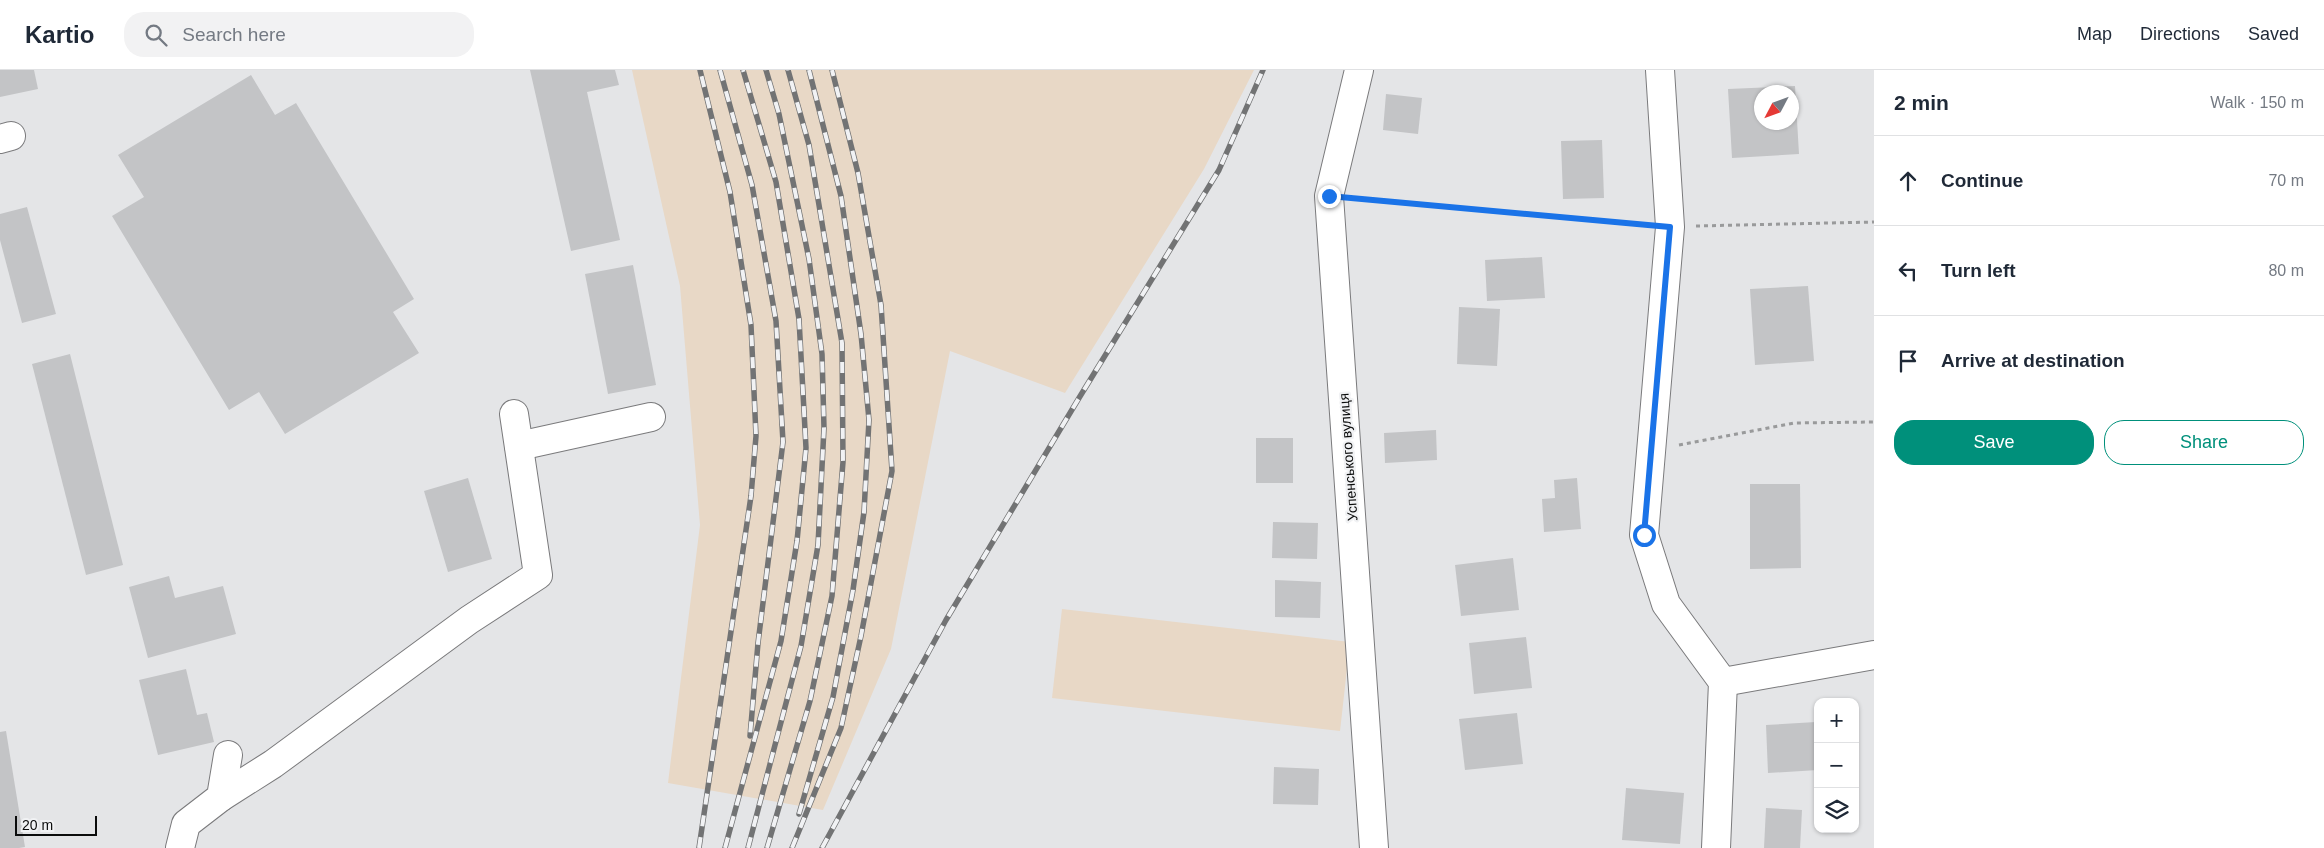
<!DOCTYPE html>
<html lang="en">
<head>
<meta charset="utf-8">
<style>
	body { margin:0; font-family:Arial,sans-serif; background:#f2f2f3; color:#1f2937 }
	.controls { position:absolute; right:15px; bottom:15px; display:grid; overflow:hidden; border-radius:10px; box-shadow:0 1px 4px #0004 }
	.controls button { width:45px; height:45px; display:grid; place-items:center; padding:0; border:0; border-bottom:1px solid #e0e1e3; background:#fff; color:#1f2937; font:25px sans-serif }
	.compass { position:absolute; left:1754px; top:15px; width:45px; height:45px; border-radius:50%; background:#fff; box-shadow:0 1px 4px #0004; rotate:229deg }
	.scale { position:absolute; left:15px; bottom:12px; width:82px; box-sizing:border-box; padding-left:5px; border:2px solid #0b0c0c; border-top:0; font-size:14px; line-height:18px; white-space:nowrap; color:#0b0c0c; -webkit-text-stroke:4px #f1f2f4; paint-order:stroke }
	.stop { position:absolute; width:15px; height:15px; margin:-11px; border:4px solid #1a73e8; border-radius:50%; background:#fff }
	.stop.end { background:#1a73e8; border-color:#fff; box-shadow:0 1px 5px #0008 }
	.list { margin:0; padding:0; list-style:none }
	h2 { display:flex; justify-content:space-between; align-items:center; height:65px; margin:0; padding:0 20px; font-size:21px }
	h2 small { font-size:16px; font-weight:400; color:#747a83 }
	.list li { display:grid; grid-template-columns:32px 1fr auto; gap:15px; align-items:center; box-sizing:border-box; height:90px; padding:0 20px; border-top:1px solid #e0e1e3 }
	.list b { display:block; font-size:19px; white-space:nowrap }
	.list em { font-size:16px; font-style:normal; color:#747a83 }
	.actions { display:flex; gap:10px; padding:15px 20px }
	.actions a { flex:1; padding:11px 0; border:1px solid #00907b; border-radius:20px; text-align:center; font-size:18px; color:#00907b }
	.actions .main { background:#00907b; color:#fff }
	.icon { flex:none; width:28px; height:28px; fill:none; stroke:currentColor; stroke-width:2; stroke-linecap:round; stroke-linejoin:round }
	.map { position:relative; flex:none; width:1874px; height:778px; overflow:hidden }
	header { display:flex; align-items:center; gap:30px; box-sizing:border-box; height:70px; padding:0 25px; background:#fff; border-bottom:1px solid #e0e1e3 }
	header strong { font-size:24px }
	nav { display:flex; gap:28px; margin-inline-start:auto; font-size:18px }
	.search { width:350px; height:45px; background:#f2f2f3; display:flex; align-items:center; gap:12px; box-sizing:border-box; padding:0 18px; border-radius:20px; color:#747a83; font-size:19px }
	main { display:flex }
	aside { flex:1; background:#fff }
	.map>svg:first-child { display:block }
</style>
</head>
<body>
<header>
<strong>Kartio</strong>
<div class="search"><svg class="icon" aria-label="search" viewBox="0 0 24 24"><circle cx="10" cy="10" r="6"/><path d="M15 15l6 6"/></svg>Search here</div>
<nav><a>Map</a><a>Directions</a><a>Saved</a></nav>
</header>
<main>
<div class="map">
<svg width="1874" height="778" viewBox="0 0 1874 778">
	<rect width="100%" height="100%" fill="#e4e5e7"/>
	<g fill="#e8d8c6">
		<polygon points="632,0 1254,0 1204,99 1065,323 950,281 891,579 823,740 668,713 700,455 680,216"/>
		<polygon points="1062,539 1350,572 1340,661 1052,628"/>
	</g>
	<g fill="#c3c4c6" fill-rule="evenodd">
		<polygon points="0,0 34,0 38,19 0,27"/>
		<polygon points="530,0 615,0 619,15 587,22 620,170 571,181"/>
		<polygon points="251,5 275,45 296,33 414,229 393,242 419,283 285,364 259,322 229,340 112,146 144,127 118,85"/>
		<path d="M1795 16 1799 84 1732 88 1728 19ZM1762 22H1792V52H1762Z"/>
		<polygon points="1386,24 1422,28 1418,64 1383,60"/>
		<polygon points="1602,70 1604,128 1563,129 1561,71"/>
		<polygon points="27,137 56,244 22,253 0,170 0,144"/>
		<polygon points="1542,187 1545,228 1487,231 1485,190"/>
		<polygon points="633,195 656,315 608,324 585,204"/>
		<polygon points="1808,216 1814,291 1755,295 1750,219"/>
		<polygon points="1459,237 1500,239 1497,296 1457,294"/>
		<polygon points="70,284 123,495 86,505 32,294"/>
		<polygon points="1436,360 1437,390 1385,393 1384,363"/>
		<rect x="1256" y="368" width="37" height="45"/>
		<polygon points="468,408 492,489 448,502 424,421"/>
		<polygon points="1577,408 1581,459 1544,462 1542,429 1555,428 1554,410"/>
		<polygon points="1750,414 1800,414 1801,498 1750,499"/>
		<polygon points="1273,452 1318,453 1317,489 1272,488"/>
		<polygon points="1513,488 1519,540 1461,546 1455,495"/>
		<polygon points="169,506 175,528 223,516 236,564 148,588 129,517"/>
		<polygon points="1275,510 1321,512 1320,548 1275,547"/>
		<polygon points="1526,567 1532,618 1474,624 1469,573"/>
		<polygon points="186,599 197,645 207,643 214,672 158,685 139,610"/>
		<polygon points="1517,643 1523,694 1465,700 1459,649"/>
		<polygon points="1816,652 1818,700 1768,703 1766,655"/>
		<polygon points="6,661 25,777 19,778 0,778 0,662"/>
		<polygon points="1274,697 1319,699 1318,735 1273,734"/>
		<polygon points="1626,718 1684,723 1680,774 1622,770"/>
		<polygon points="1766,738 1802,740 1800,778 1764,778"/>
	</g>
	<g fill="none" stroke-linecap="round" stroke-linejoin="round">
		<g stroke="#7a7a7c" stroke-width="30">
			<g id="minor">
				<polyline points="1359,0 1329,126 1374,778"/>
				<polyline points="1660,0 1670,157 1644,465 1666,534 1723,612 1716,778"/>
				<polyline points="0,69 11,66"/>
				<polyline points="519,376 651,347"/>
				<polyline points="1723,612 1874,585"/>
				<polyline points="221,727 273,694 469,550 538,505 514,344"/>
				<polyline points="180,778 186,754 221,727 228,685"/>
			</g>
		</g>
		<g stroke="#999a9b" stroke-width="3" stroke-dasharray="4 4" stroke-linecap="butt">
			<polyline points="1357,129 1642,155"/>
			<polyline points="1696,156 1874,152"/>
			<polyline points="1679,375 1794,353 1874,352"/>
		</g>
		<use href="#minor" stroke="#fff" stroke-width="28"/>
		<g stroke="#727374" stroke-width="5.5">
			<g id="rail">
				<polyline points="720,0 752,115 776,251 783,372 758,573 750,666"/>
				<polyline points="799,744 833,627 853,520 864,442 869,350 861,264 841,126 809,0"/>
				<polyline points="699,778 751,426 756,366 751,255 730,122 700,0"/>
				<polyline points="725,778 781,571 797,471 806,378 799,249 776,112 743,0"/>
				<polyline points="748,778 801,576 818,475 824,358 822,284 809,189 779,44 766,0"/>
				<polyline points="767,778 810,631 832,526 843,392 842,273 809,75 788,0"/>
				<polyline points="792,778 841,658 861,566 892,401 881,235 858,103 832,0"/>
				<polyline points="822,778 946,550 1079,328 1219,100 1263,0"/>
			</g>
		</g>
		<use href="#rail" stroke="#f1f2f4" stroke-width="4" stroke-dasharray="11" stroke-linecap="butt"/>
	</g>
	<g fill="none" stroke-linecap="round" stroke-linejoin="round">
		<polyline stroke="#1a73e8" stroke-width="6" points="1329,126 1670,157 1644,465"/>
	</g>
	<g text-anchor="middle" stroke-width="4.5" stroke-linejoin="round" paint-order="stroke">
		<g font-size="14" fill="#0b0c0c" stroke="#f1f2f4">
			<text transform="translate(1348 387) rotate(-94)" y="5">Успенського вулиця</text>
		</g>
	</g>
</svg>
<div class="controls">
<button>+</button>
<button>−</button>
<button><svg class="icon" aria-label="layers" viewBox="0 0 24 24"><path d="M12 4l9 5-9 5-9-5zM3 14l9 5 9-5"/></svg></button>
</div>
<svg class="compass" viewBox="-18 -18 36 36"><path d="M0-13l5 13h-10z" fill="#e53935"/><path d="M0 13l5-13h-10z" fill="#747a83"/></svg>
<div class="scale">20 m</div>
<div class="stop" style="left:1644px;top:465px"></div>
<div class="stop end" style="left:1329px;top:126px"></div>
</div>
<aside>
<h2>2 min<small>Walk · 150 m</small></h2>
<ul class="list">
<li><svg class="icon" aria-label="ahead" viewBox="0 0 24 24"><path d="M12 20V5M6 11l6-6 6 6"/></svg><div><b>Continue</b></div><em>70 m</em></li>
<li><svg class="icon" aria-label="left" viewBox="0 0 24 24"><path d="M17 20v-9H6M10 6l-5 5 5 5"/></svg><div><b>Turn left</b></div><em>80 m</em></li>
<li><svg class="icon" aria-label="arrive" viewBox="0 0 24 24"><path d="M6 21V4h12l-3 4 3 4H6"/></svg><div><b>Arrive at destination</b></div></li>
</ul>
<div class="actions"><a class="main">Save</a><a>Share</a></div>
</aside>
</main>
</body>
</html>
